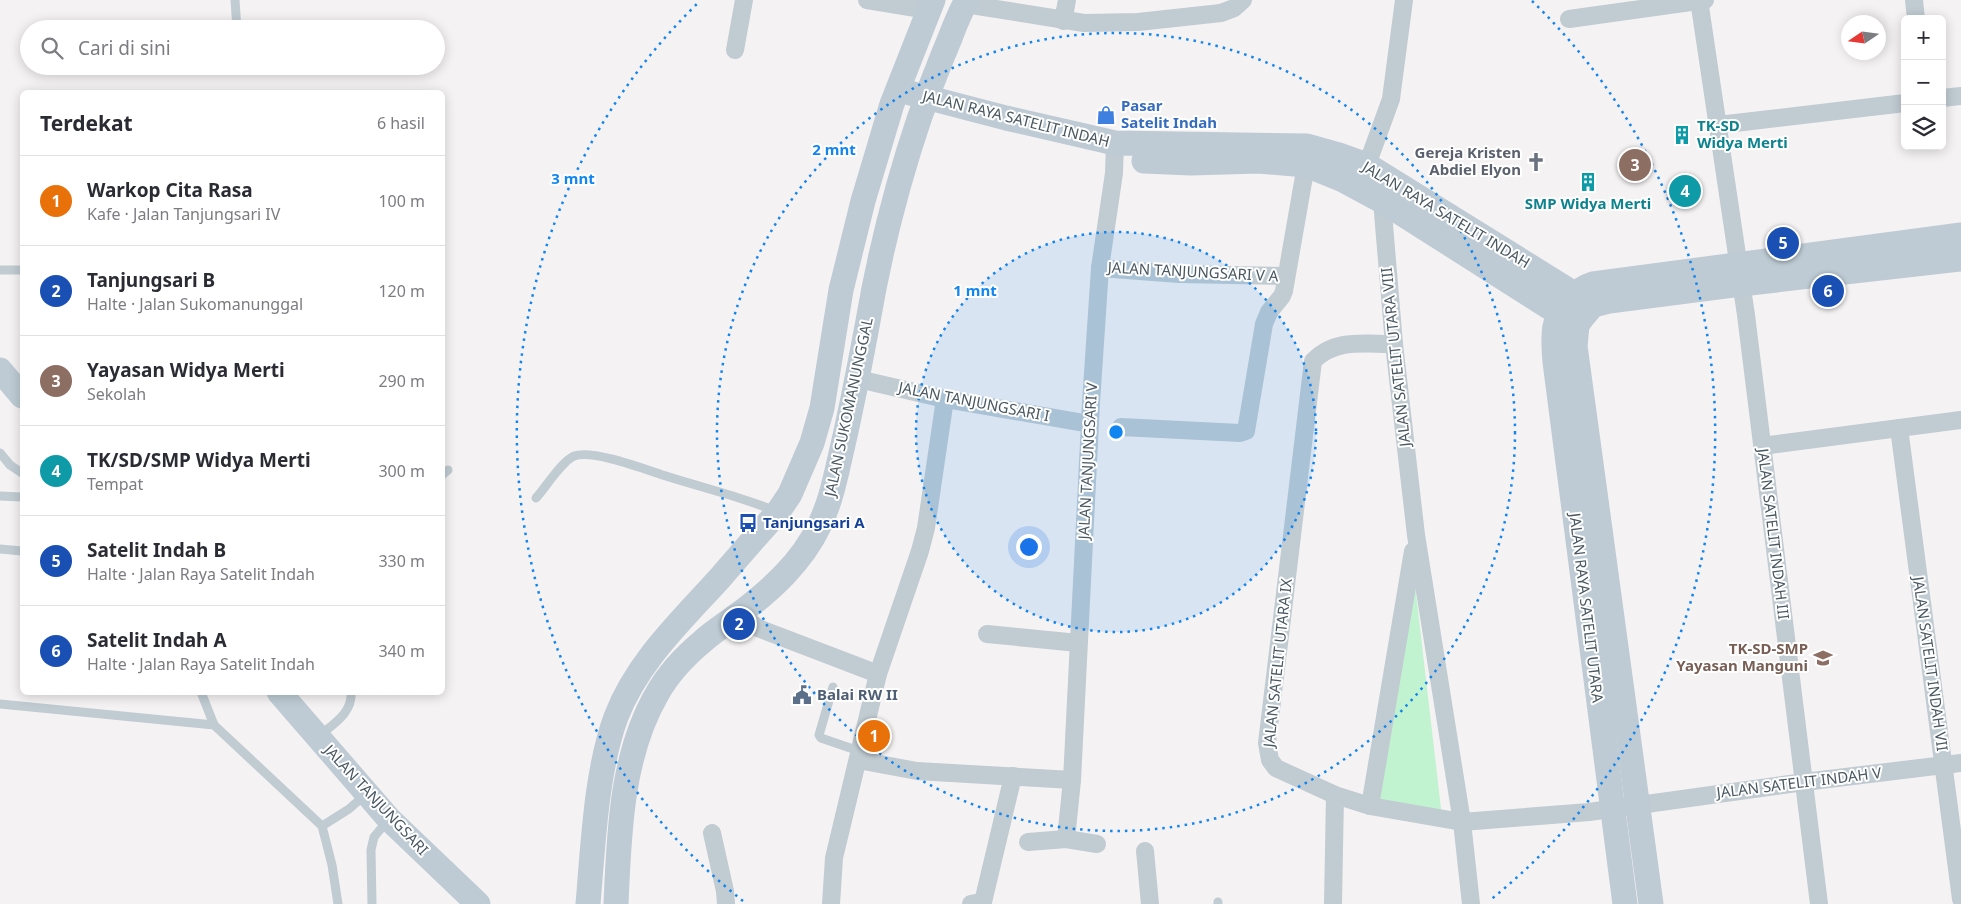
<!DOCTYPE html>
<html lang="id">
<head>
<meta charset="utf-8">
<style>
	body { margin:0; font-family:"Noto Sans",sans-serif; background:#f2f2f3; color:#2b2b33 }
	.controls { position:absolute; right:15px; top:15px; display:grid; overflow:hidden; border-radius:8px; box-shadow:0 2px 12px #0003 }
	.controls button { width:45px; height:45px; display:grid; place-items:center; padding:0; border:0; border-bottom:1px solid #e1e1e2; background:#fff; color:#2b2b33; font:25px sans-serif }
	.compass { position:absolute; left:1841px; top:15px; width:45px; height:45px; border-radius:50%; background:#fff; box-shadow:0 2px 12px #0003; rotate:257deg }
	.you { position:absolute; left:1028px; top:546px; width:18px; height:18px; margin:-12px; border:4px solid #fff; border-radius:50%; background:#1a73e8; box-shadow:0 0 0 8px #1a73e833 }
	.badge { display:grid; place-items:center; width:32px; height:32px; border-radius:50%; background:#b45309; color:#fff; font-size:16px; font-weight:700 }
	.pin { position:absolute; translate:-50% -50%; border:2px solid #fff; box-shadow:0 1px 5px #0006 }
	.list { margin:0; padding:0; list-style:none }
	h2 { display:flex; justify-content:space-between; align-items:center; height:65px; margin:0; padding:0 20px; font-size:21px }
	h2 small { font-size:16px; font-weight:400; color:#7c7c81 }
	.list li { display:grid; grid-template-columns:32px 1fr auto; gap:15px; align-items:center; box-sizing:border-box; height:90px; padding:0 20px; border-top:1px solid #e1e1e2 }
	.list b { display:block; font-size:19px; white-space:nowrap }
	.list p { margin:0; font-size:16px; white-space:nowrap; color:#7c7c81 }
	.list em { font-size:16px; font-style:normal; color:#7c7c81 }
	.icon { flex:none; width:28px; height:28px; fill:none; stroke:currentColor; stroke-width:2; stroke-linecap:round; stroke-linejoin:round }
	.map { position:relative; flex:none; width:1961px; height:904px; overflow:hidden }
	.search { position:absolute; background:#fff; box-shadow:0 2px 12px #0003; left:20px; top:20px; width:425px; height:55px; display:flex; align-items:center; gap:12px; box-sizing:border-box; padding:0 18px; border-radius:28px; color:#7c7c81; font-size:19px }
	.panel { position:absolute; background:#fff; box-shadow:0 2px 12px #0003; left:20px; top:90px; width:425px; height:605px; border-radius:8px }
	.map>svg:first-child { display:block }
</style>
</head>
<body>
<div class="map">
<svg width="1961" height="904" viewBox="0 0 1961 904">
	<rect width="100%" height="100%" fill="#f5f2f3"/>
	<polygon fill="#c1f3d0" points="1414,576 1442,817 1378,803"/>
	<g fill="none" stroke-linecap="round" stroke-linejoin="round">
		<g stroke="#c0cbd2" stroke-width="9">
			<polyline points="235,0 237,29"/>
			<polyline points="0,270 22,270"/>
			<polyline points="0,453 10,465 22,473"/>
			<polyline points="442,475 448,470"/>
			<polyline points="0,496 22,497"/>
			<path d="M536 498C546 487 561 462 574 456 593 449 647 470 666 476 703 488 740 496 775 511"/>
			<polyline points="0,549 22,551"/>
			<polyline points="833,687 819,735 821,738 859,751"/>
			<polyline points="201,692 214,725"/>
			<polyline points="0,704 214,725 322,826 332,865 338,904"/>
			<path d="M319 736C332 725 353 713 351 692"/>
			<polyline points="322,826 349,809 366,794"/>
			<polyline points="1218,902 1218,904"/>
			<polyline points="372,904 371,850 374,837 388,820"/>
		</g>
		<g stroke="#c0cbd2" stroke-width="18">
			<polyline points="867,0 928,10"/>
			<polyline points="1699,0 1746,315 1819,904"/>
			<polyline points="1914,0 1916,19"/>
			<polyline points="965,4 1084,23 1138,22 1221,13 1234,8 1243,0"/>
			<polyline points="1569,19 1705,0"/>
			<polyline points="1063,21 1067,0"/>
			<polyline points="735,50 744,0"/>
			<polyline points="1942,98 1961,96"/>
			<polyline points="1718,125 1905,103"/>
			<polyline points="1367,165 1391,99 1404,0"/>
			<polyline points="1385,194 1382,201 1394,344 1416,535 1462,822 1471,904"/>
			<polyline points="1100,268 1179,274 1286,276"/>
			<path d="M1394 344C1364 344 1336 338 1313 361L1267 743 1270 760 1276 768 1335 795 1370 806 1462 822 1589 812 1804 782 1961 763"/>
			<polyline points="858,379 945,399 1090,424"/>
			<polyline points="1121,427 1240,433 1246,431 1264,324 1269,312 1282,296 1284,291 1306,165"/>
			<polyline points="1899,428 1961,899"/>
			<polyline points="1762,446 1961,420"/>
			<polyline points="740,614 758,628 878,674"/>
			<polyline points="987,634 1078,643"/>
			<polyline points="858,760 917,771 1072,780"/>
			<polyline points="1370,806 1413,551"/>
			<polyline points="712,833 725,891 726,904"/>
			<polyline points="1066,839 1072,780 1091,403 1100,268 1114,173 1115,143"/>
			<polyline points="1028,842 1066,839 1097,844"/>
			<polyline points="1145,851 1150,904"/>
			<polyline points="831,904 834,858 878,674 920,551 926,528 945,399"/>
			<polyline points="971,904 983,902 1013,776"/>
			<polyline points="1333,904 1335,795"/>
		</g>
		<g stroke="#becbd4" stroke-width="25">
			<polyline points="910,93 1006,118 1115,143 1307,146 1339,155 1367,165 1589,303"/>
			<polyline points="1144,161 1191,163 1259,161 1306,165 1343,180 1382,201 1571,321"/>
			<polyline points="0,370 22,396"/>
			<polyline points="279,692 389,819 478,904"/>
			<path d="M588 904C593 846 596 771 616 717 637 662 681 621 720 578 739 556 758 534 778 512L790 494 812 443 822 408 841 290 863 201 892 104 933 0"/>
			<path d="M616 904C619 834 621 756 657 694 668 674 685 656 703 641 714 631 727 623 739 614 771 590 802 562 819 526 831 502 836 475 842 449 852 406 860 364 868 321 883 233 909 138 943 55 951 37 957 17 967 0"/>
			<path d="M1625 904 1555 362C1553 338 1551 317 1570 299 1577 292 1583 287 1593 284L1961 235"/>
			<polyline points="1651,904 1575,346 1577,325 1582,318 1593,305 1609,301 1741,284 1961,259"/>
		</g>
	</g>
	<circle cx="1116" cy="432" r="200" fill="#1185f0" fill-opacity=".12"/>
	<g fill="none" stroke="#1185f0" stroke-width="2.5" stroke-dasharray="2.5 5">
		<circle cx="1116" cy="432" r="200"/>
		<circle cx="1116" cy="432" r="399"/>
		<path d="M743 901A599 599 0 0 1 700 1M1532 1A599 599 0 0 1 1489 901"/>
	</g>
	<defs>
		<g id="shop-bare" transform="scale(1.5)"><path d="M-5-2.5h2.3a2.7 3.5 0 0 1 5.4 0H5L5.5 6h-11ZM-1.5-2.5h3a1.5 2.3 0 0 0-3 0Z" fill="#3f7fe0" stroke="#fff" stroke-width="2.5" paint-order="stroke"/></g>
		<g id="building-bare" transform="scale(1.5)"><path d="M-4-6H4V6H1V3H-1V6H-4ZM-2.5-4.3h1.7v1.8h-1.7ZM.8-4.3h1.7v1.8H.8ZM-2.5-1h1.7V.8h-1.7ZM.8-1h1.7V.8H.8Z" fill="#0f9aa8" stroke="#fff" stroke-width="2.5" paint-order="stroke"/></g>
		<g id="church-bare" transform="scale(1.5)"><path d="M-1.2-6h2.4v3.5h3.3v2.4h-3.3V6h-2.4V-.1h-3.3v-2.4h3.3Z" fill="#6b7280" stroke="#fff" stroke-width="2.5" paint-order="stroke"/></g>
		<g id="bus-bare" transform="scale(1.5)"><path d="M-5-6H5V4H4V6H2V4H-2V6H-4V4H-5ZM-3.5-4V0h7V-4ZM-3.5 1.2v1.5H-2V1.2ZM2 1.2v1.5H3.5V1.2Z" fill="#1a4fb4" stroke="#fff" stroke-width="2.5" paint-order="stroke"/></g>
		<g id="school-bare" transform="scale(1.5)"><path d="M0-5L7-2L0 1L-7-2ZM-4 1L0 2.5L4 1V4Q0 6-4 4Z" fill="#8d6e63" stroke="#fff" stroke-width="2.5" paint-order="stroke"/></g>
		<g id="civic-bare" transform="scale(1.5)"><path d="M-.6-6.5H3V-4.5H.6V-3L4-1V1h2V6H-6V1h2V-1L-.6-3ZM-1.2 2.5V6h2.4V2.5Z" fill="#5c6f8a" stroke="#fff" stroke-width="2.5" paint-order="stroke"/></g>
	</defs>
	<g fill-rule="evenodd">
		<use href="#shop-bare" x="1106" y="115"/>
		<use href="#building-bare" x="1682" y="135"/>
		<use href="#church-bare" x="1536" y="162"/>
		<use href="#building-bare" x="1588" y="182"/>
		<use href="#bus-bare" x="748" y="523"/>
		<use href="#school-bare" x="1823" y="658"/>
		<use href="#civic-bare" x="802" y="695"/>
	</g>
	<g text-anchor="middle" stroke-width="4" stroke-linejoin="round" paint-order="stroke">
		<g font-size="15" font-weight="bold" fill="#366cbe" stroke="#fff" text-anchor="start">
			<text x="1121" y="111">Pasar<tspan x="1121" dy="17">Satelit Indah</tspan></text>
		</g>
		<g font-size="15" fill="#495861" stroke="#fff">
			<text transform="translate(1016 119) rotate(14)" y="5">JALAN RAYA SATELIT INDAH</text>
			<text transform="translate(1446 215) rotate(31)" y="5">JALAN RAYA SATELIT INDAH</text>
			<text transform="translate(1193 272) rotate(3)" y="5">JALAN TANJUNGSARI V A</text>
			<text transform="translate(1396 357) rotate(-96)" y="5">JALAN SATELIT UTARA VIII</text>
			<text transform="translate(974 402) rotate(11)" y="5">JALAN TANJUNGSARI I</text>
			<text transform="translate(849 407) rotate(-78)" y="5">JALAN SUKOMANUNGGAL</text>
			<text transform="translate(1088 461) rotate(-87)" y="5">JALAN TANJUNGSARI V</text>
			<text transform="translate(1773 534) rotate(83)" y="5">JALAN SATELIT INDAH III</text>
			<text transform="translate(1586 608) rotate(83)" y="5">JALAN RAYA SATELIT UTARA</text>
			<text transform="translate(1278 663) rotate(-84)" y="5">JALAN SATELIT UTARA IX</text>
			<text transform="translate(1930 664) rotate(82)" y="5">JALAN SATELIT INDAH VII</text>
			<text transform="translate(1799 783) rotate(-7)" y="5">JALAN SATELIT INDAH V</text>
			<text transform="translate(376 800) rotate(47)" y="5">JALAN TANJUNGSARI</text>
		</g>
		<g font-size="15" font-weight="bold" fill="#0d838f" stroke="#fff" text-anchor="start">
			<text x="1697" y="131">TK-SD<tspan x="1697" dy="17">Widya Merti</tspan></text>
			<text x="1588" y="209" text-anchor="middle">SMP Widya Merti</text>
		</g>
		<g font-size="15" font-weight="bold" fill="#5b616d" stroke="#fff" text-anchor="end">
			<text x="1521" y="158">Gereja Kristen<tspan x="1521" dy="17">Abdiel Elyon</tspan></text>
		</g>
		<g font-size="15" font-weight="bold" fill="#164399" stroke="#fff" text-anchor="start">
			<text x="763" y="528">Tanjungsari A</text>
		</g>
		<g font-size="15" font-weight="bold" fill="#785e54" stroke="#fff" text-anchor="end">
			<text x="1808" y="654">TK-SD-SMP<tspan x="1808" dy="17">Yayasan Manguni</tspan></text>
		</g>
		<g font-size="15" font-weight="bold" fill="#4e5e75" stroke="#fff" text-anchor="start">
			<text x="817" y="700">Balai RW II</text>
		</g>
	</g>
	<circle cx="1116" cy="432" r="8" fill="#1185f0" stroke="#fff" stroke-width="2.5"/>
	<g font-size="15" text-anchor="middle" font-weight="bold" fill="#1185f0" stroke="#fff" stroke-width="4" stroke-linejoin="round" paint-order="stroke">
		<text x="834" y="155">2 mnt</text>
		<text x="573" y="184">3 mnt</text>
		<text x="975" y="296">1 mnt</text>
	</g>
</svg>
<div class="controls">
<button>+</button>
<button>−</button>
<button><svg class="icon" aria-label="layers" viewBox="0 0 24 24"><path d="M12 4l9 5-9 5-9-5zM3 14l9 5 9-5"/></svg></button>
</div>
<svg class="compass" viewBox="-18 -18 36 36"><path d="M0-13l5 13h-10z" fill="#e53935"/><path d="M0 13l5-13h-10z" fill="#7c7c81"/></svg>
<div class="you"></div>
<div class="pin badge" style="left:874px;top:736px;background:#e8710a">1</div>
<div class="pin badge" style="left:739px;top:624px;background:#1a4fb4">2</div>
<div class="pin badge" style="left:1635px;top:165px;background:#8d6e63">3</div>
<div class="pin badge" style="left:1685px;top:191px;background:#0f9aa8">4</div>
<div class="pin badge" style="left:1783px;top:243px;background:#1a4fb4">5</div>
<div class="pin badge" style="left:1828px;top:291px;background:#1a4fb4">6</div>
<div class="search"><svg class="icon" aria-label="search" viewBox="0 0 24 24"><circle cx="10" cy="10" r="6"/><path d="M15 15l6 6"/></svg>Cari di sini</div>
<section class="panel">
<h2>Terdekat<small>6 hasil</small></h2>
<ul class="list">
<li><span class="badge" style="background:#e8710a">1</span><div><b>Warkop Cita Rasa</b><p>Kafe · Jalan Tanjungsari IV</p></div><em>100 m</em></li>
<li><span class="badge" style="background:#1a4fb4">2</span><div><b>Tanjungsari B</b><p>Halte · Jalan Sukomanunggal</p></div><em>120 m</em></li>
<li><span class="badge" style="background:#8d6e63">3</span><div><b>Yayasan Widya Merti</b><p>Sekolah</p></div><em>290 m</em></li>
<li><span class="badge" style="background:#0f9aa8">4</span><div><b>TK/SD/SMP Widya Merti</b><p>Tempat</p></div><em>300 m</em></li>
<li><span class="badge" style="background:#1a4fb4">5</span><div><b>Satelit Indah B</b><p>Halte · Jalan Raya Satelit Indah</p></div><em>330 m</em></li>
<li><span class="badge" style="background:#1a4fb4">6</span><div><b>Satelit Indah A</b><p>Halte · Jalan Raya Satelit Indah</p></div><em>340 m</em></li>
</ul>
</section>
</div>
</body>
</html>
